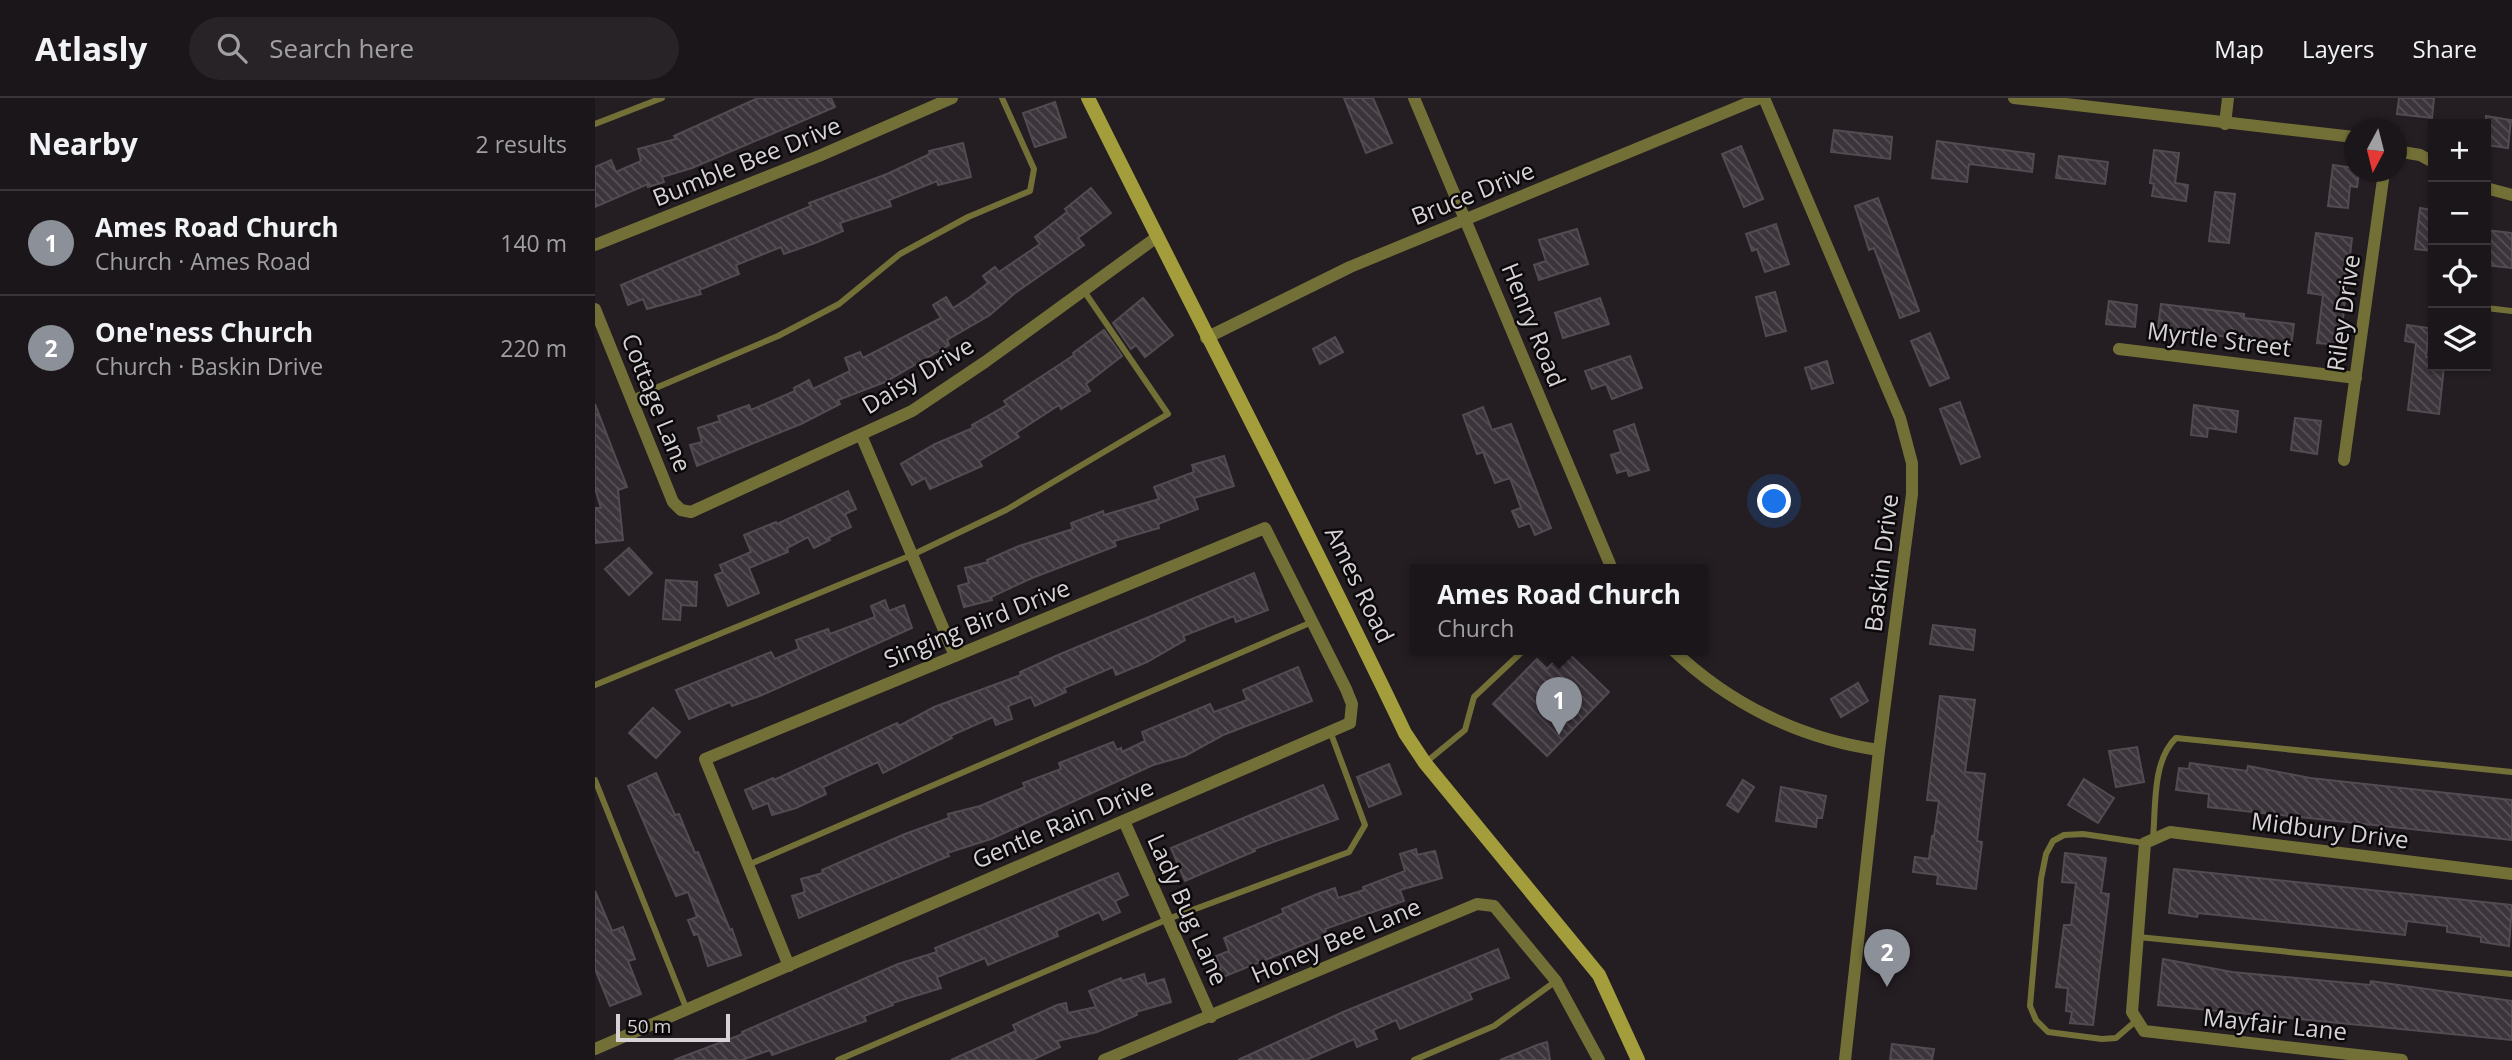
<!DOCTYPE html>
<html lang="en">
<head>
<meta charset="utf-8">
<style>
	body { margin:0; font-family:"Open Sans",sans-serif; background:#282327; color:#f1f3f6 }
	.controls { position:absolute; right:21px; top:21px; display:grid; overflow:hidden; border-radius:0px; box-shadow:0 2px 5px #0004 }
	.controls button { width:63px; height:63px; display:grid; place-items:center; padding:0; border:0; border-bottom:2px solid #393539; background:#1b161a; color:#f1f3f6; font:35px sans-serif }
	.compass { position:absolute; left:1749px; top:21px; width:63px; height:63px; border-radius:50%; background:#1b161a; box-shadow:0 2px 5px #0004; rotate:187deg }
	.scale { position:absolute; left:21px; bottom:18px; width:114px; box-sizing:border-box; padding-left:7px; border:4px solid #d6d2d6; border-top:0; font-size:19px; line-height:24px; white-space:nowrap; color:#d6d2d6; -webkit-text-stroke:5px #0c090b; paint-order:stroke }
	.you { position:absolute; left:1180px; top:404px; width:24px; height:24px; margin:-18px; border:5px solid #fff; border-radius:50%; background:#1a73e8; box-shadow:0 0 0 10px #1a73e833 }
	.badge { display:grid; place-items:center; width:46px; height:46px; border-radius:50%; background:#8c9099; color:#fff; font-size:23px; font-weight:700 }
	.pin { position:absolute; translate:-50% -58px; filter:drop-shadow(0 2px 4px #0008) }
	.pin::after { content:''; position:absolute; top:37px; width:24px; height:21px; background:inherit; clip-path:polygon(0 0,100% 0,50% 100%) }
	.popup { position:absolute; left:815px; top:466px; width:298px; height:91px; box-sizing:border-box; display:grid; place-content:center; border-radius:0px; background:#1b161a; filter:drop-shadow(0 2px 5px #0005); font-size:23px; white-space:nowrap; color:#a09fa2 }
	.popup b { font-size:26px; color:#f1f3f6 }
	.popup::after { content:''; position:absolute; left:50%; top:100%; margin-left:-14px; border:14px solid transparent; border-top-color:#1b161a }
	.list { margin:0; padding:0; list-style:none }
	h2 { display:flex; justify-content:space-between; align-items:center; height:91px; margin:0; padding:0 28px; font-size:30px }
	h2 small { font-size:23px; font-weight:400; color:#a09fa2 }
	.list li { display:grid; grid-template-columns:46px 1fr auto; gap:21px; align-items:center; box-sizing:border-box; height:105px; padding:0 28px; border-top:2px solid #393539 }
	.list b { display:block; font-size:26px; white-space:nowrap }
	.list p { margin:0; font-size:23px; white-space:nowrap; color:#a09fa2 }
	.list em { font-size:23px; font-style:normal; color:#a09fa2 }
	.icon { flex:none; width:38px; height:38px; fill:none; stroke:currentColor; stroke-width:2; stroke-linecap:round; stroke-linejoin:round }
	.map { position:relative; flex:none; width:1917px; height:962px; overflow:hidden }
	header { display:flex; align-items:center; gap:42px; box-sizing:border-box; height:98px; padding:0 35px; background:#1b161a; border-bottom:2px solid #393539 }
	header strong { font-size:33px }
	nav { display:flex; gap:38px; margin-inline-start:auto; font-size:24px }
	.search { width:490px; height:63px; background:#282327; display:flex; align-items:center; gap:18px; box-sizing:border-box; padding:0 24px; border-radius:38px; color:#a09fa2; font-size:26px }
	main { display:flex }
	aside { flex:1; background:#1b161a }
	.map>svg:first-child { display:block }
</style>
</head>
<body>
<header>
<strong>Atlasly</strong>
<div class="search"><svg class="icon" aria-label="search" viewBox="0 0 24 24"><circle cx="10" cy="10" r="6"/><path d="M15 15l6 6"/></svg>Search here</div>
<nav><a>Map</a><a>Layers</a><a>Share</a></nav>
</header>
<main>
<aside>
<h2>Nearby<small>2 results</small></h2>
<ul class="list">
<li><span class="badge">1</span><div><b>Ames Road Church</b><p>Church · Ames Road</p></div><em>140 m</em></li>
<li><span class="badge">2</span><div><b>One'ness Church</b><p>Church · Baskin Drive</p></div><em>220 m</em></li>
</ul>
</aside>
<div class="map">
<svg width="1917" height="962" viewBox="0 0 1917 962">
	<defs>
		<pattern id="building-back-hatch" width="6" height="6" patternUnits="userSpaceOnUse" patternTransform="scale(1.75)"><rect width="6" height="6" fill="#3b343b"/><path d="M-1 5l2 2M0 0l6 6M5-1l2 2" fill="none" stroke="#575057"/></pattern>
	</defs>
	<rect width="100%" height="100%" fill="#241e23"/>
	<g fill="url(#building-back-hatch)" stroke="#534b52" stroke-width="2">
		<polygon points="163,0 236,0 240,9 97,70 67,79 69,84 53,89 53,86 0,109 0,69 16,62 21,74 46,63 43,51 81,41 79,38"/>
		<polygon points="749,0 778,0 797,45 771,55"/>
		<polygon points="1804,0 1839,0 1837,20 1802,16"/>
		<polygon points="460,4 471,39 440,49 428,15"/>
		<polygon points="1891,18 1916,22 1913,50 1891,47"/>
		<polygon points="1239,32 1297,39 1295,61 1236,54"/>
		<polygon points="1342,43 1439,56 1437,74 1374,66 1372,84 1337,80"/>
		<polygon points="368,45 376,79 343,87 342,83 294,102 296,108 245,125 248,133 220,145 189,156 186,149 141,167 144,176 104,192 106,196 52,211 48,201 33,207 26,187 216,108 214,105 292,76 335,56 334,53"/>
		<polygon points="1146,48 1168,101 1149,109 1127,56"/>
		<polygon points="1559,52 1584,55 1580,85 1593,87 1591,103 1557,98 1559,86 1555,85"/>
		<polygon points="1464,58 1513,64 1510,86 1461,80"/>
		<polygon points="1738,67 1760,70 1760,74 1764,74 1762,89 1755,88 1753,110 1733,108"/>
		<polygon points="496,90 516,115 483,140 489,147 420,195 395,217 352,242 354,247 290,284 243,302 245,306 206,326 102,368 95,347 107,344 103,330 125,323 123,318 154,307 156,312 200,293 199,290 214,282 218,291 255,273 250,260 265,254 268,260 346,220 338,207 351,199 358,210 375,199 393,185 388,178 400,169 404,174 445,146 440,139 472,114 470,111"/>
		<polygon points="1620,94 1640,96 1634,145 1614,143"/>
		<polygon points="1283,100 1324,213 1305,220 1279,150 1274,152 1260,108"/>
		<polygon points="1825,110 1838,112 1838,153 1820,151"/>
		<polygon points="1181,126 1194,166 1170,174 1162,151 1157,153 1151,136"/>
		<polygon points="982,131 993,166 944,182 939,167 951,163 944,142"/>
		<polygon points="1891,132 1917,135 1917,170 1891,167"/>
		<polygon points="1721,135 1757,140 1745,247 1722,245 1728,197 1713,195"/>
		<polygon points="1180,194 1191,233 1171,238 1161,199"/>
		<polygon points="548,200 578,237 550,259 541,247 536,251 518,225"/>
		<polygon points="1005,200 1014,226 968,240 960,215"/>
		<polygon points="1514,203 1542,207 1540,229 1511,226"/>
		<polygon points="1566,206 1649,216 1649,220 1699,226 1696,248 1590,233 1589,240 1577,239 1577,231 1563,230"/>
		<polygon points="1812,227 1834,230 1831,259 1838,260 1838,268 1849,268 1844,316 1813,312 1821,245 1810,243"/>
		<polygon points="509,232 527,258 491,286 495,293 466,311 464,307 421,335 424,339 384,363 387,368 335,391 330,380 317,387 306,366 340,346 378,330 377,327 412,307 409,303 479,257 478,255"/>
		<polygon points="1335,235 1354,280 1335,288 1316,243"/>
		<polygon points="740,239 748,254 725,266 718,251"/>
		<polygon points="1035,258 1047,290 1017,301 1011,286 997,291 990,273"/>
		<polygon points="1232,263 1238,285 1217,291 1210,270"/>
		<polygon points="1365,304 1385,359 1366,366 1345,311"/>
		<polygon points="0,306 32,389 23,392 28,442 0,445 0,410 6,410 0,390"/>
		<polygon points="1599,307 1643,313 1641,334 1613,330 1612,339 1596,337"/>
		<polygon points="888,309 897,332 916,326 956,430 940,437 935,425 924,429 917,413 926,410 915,380 900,385 888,354 882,356 868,317"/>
		<polygon points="1700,320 1726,323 1722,356 1696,352"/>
		<polygon points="1039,326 1054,372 1034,378 1032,372 1022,375 1016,357 1026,354 1019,333"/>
		<polygon points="629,358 639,388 599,400 603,411 563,426 564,430 519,443 521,448 437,480 396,499 397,502 369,509 363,488 374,485 370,470 393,464 392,462 424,448 478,431 476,425 508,413 509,417 564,401 559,389 599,374 597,367"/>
		<polygon points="253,393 261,411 250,416 256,429 233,440 235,442 219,450 213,439 192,450 193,454 154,470 164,495 133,508 120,477 128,474 125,467 156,454 149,437 181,424 182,426"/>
		<polygon points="34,450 57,475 34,497 10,471"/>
		<polygon points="659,475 673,512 641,524 639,518 588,538 590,542 552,564 521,577 518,569 469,590 471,594 440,608 436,599 413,608 417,621 401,627 398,619 355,638 357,640 288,675 283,664 228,689 231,696 201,710 177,717 173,705 158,711 150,692 178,680 179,682 302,625 304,628 339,609 426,577 425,574 463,557"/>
		<polygon points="71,482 102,484 101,508 86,507 85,522 68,521"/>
		<polygon points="290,502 294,513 309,507 317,530 167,597 137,608 135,604 94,621 81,592 176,554 180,561 204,551 201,542 233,531 235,536 280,519 276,508"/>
		<polygon points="1338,527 1380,532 1378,552 1335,546"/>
		<polygon points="970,552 1014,594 952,658 898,606 942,561 952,571"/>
		<polygon points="703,569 717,603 628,637 590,658 558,667 396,741 352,755 354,758 204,820 197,798 210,794 206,781 228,775 227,772 310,736 354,720 353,716 385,708 430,689 428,685 466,671 464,665 518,644 522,652 526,650 527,654 550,643 547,634 615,606 619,614 652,602 648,592"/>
		<polygon points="1263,585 1273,603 1246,619 1236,601"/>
		<polygon points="1345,598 1380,602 1370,674 1390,676 1382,743 1387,744 1381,791 1342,786 1343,777 1318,774 1320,759 1334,761 1337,738 1339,738 1344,703 1332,702"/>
		<polygon points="58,610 85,634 61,660 34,635"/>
		<polygon points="1542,649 1549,684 1521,689 1514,653"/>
		<polygon points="1595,665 1652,673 1653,668 1715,680 1917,702 1917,742 1613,709 1614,696 1581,692 1584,670 1594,671"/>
		<polygon points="794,666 806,696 774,709 762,679"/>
		<polygon points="61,675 80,717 84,716 100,755 103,754 135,832 137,831 146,857 113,868 103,836 99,837 93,822 102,819 93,794 81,798 33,688"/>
		<polygon points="1489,681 1519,700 1503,725 1473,707"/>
		<polygon points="1148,682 1159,689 1143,714 1132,707"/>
		<polygon points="728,687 743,721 659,751 660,753 590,783 576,750"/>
		<polygon points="1186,689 1231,698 1227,720 1222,720 1221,729 1181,723"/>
		<polygon points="821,751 822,757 840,753 847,780 805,792 809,803 730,831 732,837 628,879 621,858 634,853 629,840 689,815 687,811 725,795 740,790 743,800 769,792 768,789 810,773 805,756"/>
		<polygon points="1470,755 1511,760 1506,795 1514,796 1498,927 1475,925 1477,914 1471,913 1473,890 1461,889 1469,827 1476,827 1481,785 1467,784"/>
		<polygon points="1579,771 1917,807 1914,848 1886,844 1886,839 1852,834 1852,828 1812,823 1810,837 1603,815 1602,819 1574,815"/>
		<polygon points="523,775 533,797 520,803 525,814 508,822 504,814 461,833 463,838 393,867 390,860 342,879 346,890 297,905 298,907 269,918 271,923 177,957 175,952 147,962 79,962 148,936 147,934 303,866 342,854 340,850"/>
		<polygon points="0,793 17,833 28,829 40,861 33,863 46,896 15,908 0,871"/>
		<polygon points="903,851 914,880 874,895 877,901 805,931 801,922 778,932 782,941 762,949 759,941 711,962 643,962 748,914"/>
		<polygon points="1568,861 1637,874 1775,887 1776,883 1917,903 1917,942 1563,907"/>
		<polygon points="549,876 552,886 569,881 576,904 541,914 542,917 502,934 462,943 465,949 437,962 356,962 421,933 418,927 462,907 471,905 473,915 501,909 494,893 526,880 527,883"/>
		<polygon points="952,944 955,962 905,962 942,947"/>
		<polygon points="1297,946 1339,951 1337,962 1295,962"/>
	</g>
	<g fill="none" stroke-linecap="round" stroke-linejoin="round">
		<g stroke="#737037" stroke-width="6">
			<polyline points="0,26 67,0"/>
			<polyline points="1891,210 1917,213"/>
			<polyline points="37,300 183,238 244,206 305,156 373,119 435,93 439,71 407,0"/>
			<polyline points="0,587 317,457 411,412 573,316 489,193"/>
			<polyline points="830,665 870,632 879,599 930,551"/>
			<polyline points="0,682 92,912"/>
			<path d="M1558 740C1561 708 1557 663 1581 640L1917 674"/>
			<polyline points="153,767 717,524"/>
			<polyline points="1543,839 1917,876"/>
			<polyline points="1542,922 1521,940 1507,941 1453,934 1441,922 1435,908 1446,781 1451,756 1458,743 1469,737 1488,736 1549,745"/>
			<polyline points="243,962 573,821 754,754 770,727 735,633"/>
			<polyline points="819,962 899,928 961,883"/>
		</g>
		<g stroke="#737037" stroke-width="12">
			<polyline points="819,0 1017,471"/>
			<polyline points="1169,0 1305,320 1317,365 1317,396 1284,652 1250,962"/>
			<polyline points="1419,0 1759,39"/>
			<polyline points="1630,26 1633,0"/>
			<polyline points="1801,53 1825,57 1838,64"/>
			<polyline points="1891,90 1917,97"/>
			<polyline points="0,147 224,58 357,0"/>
			<polyline points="0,211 78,404 86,412 96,414 317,313 390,264 562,139"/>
			<polyline points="611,240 755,169 1165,0"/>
			<polyline points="1524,251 1761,280"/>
			<polyline points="266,337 360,558"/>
			<polyline points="1749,362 1789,74"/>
			<path d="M1077 551C1134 606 1206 641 1284 652"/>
			<polyline points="529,723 616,919"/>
			<polyline points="0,951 755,625 757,606 751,591 670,430 110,661 194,868"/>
			<polyline points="509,962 882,806 899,808 961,883 1004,962"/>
			<polyline points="1807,962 1549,933 1537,914 1550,745 1575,734 1917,776"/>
		</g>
		<path stroke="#a39d3c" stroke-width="14" d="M493 0C598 212 708 421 810 635L830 665 1004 877 1043 962"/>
	</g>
	<g text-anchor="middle" stroke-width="5" stroke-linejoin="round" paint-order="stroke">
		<g font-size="24" fill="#d6d2d6" stroke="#0c090b">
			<text transform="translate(152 64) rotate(-22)" y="8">Bumble Bee Drive</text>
			<text transform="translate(878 96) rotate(-22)" y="8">Bruce Drive</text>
			<text transform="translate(1749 215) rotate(-82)" y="8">Riley Drive</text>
			<text transform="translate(938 227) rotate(68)" y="8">Henry Road</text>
			<text transform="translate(1624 242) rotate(7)" y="8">Myrtle Street</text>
			<text transform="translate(323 278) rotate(-31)" y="8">Daisy Drive</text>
			<text transform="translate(61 305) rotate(68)" y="8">Cottage Lane</text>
			<text transform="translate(1287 465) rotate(-83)" y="8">Baskin Drive</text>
			<text transform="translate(764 487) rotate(64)" y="8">Ames Road</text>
			<text transform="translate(382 526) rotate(-22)" y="8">Singing Bird Drive</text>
			<text transform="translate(468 726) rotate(-23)" y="8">Gentle Rain Drive</text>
			<text transform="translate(1735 733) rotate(7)" y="8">Midbury Drive</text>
			<text transform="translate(592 812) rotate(66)" y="8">Lady Bug Lane</text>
			<text transform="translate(741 843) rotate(-23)" y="8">Honey Bee Lane</text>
			<text transform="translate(1680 927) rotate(6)" y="8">Mayfair Lane</text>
		</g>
	</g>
</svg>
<div class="controls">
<button>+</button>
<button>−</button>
<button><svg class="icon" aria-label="locate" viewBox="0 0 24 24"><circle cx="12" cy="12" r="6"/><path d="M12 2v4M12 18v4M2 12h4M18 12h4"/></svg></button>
<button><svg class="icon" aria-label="layers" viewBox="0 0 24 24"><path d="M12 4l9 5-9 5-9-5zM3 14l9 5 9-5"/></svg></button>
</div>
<svg class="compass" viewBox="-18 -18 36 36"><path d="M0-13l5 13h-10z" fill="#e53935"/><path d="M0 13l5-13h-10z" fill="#a09fa2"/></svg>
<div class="scale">50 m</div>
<div class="you"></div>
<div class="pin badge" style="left:964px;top:637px">1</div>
<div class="popup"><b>Ames Road Church</b>Church</div>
<div class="pin badge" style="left:1292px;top:889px">2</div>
</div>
</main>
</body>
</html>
